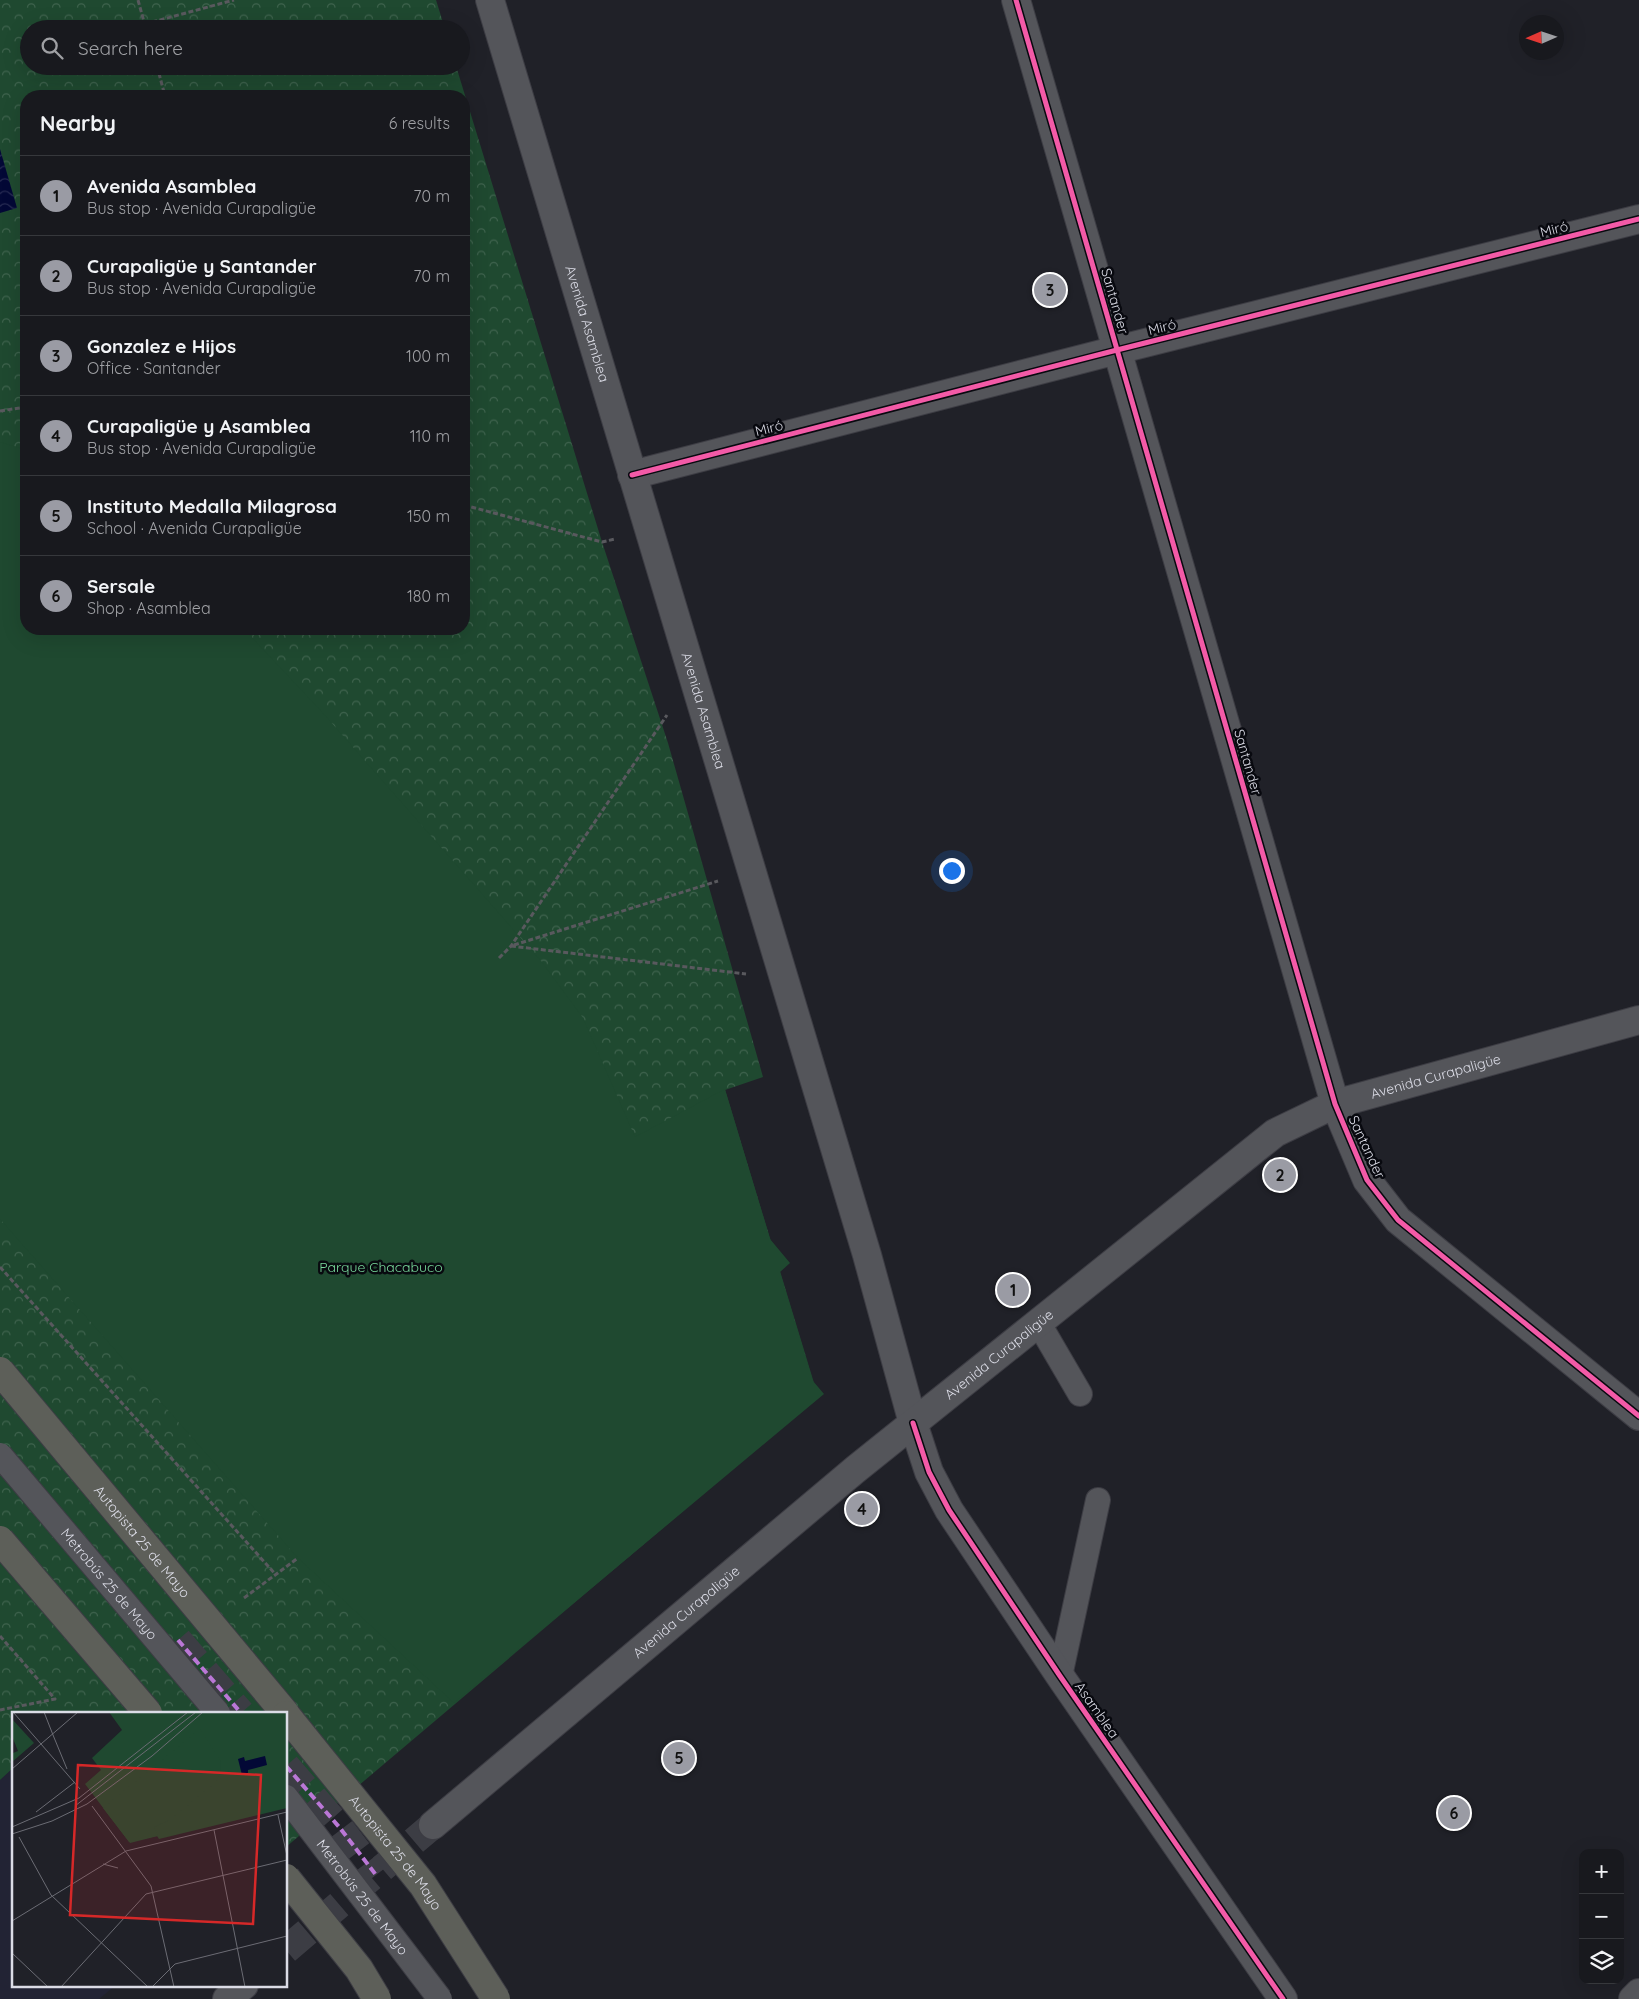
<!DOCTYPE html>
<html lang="en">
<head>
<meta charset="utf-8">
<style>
	body { margin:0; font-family:Quicksand,sans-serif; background:#25262b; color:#f1f3f6 }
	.controls { position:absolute; right:15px; bottom:15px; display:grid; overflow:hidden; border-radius:10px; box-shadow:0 5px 20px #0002 }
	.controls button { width:45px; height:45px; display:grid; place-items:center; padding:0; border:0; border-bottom:1px solid #36383c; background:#18191e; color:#f1f3f6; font:25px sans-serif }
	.compass { position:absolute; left:1519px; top:15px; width:45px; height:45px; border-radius:50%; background:#18191e; box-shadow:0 5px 20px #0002; rotate:267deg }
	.you { position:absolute; left:951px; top:870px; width:18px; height:18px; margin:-12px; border:4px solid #fff; border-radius:50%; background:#1a73e8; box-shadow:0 0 0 8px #1a73e833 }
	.badge { display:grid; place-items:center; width:32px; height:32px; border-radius:50%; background:#9a9ba4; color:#111; font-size:16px; font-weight:700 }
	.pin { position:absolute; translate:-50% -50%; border:2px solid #fff; box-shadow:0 1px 5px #0006 }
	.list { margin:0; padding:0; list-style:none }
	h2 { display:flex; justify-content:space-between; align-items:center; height:65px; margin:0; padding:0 20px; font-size:21px }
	h2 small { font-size:16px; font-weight:400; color:#9fa0a4 }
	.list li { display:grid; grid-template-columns:32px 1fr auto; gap:15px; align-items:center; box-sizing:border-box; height:80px; padding:0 20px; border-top:1px solid #36383c }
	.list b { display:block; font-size:19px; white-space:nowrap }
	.list p { margin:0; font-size:16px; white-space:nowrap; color:#9fa0a4 }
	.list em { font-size:16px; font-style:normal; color:#9fa0a4 }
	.icon { flex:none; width:28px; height:28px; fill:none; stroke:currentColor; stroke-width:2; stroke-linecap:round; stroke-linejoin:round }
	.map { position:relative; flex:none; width:1639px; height:1999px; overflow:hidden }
	.search { position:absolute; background:#18191e; box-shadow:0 5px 20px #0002; left:20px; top:20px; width:450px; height:55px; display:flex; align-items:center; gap:12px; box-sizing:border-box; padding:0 18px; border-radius:28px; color:#9fa0a4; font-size:19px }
	.panel { position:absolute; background:#18191e; box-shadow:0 5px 20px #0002; left:20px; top:90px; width:450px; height:545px; border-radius:20px }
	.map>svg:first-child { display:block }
</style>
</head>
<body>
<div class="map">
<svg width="1639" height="1999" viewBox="0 0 1639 1999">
	<defs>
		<pattern id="park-crowns" width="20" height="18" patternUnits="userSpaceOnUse" patternTransform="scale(1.25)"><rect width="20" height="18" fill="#1f4930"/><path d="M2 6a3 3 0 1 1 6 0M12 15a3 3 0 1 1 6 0" fill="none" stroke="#3f634e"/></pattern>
		<pattern id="water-waves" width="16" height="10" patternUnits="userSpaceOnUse" patternTransform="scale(1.25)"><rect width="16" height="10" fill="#030836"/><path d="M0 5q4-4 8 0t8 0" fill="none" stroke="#272b53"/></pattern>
	</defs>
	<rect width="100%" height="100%" fill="#202128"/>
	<polygon fill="#222334" points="14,1767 14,1985 116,1985 99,1999 0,1999 0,1780"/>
	<path fill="url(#park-crowns)" fill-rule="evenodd" d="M0 0H436L445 29H29V66H456L602 542 668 743 763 1077 725 1090 814 1383 807 1406 286 1847V1713H14V1767L0 1780ZM26 96H464V629H26Z"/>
	<polygon fill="#1f4930" points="0,442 26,450 26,629 244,629 322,712 541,961 583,1018 635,1137 725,1089 770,1239 790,1263 780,1272 813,1381 824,1394 454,1703 298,1558 0,1219"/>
	<polygon fill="url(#water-waves)" points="0,149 17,208 0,213"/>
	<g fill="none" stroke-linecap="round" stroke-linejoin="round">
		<g stroke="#3c3d44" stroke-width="28" stroke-dasharray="28 14" stroke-linecap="butt">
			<polyline points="178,1640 241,1713"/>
			<polyline points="286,1766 340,1828 376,1875"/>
		</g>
		<polyline stroke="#3c3d44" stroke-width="28" stroke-dasharray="28 14" stroke-linecap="butt" points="286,1950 433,1825"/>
		<g stroke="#3d3d44" stroke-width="26">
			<g id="lane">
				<polyline points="1038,1322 1080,1394"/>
				<polyline points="1060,1676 1098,1500"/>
			</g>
		</g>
		<g stroke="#3d3d44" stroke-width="30">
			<g id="street">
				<polyline points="1016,0 1335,1104 1367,1180 1398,1220 1639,1416"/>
				<polyline points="632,475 1117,350 1639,219"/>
				<polyline points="913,1423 929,1472 949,1510 1060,1676 1283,1999"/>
				<polyline points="1633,1999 1639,1993"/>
			</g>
		</g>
		<g stroke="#3d3d44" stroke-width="30">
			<g id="secondary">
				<path id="s1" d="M490 0 867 1255 913 1423"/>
				<path id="s2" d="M433 1825 856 1469 1275 1133 1335 1104 1639 1020"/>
				<polyline points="227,1999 244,1985"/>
			</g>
		</g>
		<g stroke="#59595e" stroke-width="3" stroke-dasharray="5 2.5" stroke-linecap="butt">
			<polyline points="138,0 146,29"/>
			<polyline points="145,24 234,0"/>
			<polyline points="157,66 165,96"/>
			<polyline points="0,411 26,407"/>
			<polyline points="464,505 602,542 615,539"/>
			<polyline points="514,945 718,881"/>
			<polyline points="511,946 746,974"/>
			<polyline points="499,958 511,946 667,715"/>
			<polyline points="0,1267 276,1575"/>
			<polyline points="244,1598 298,1558"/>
			<polyline points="0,1636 55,1699 0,1710"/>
		</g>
		<use href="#lane" stroke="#54555a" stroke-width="24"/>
		<use href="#street" stroke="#54555a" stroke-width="28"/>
		<use href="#secondary" stroke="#54555a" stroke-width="28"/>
		<g stroke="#3d3d44" stroke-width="26" stroke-linecap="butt">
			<g id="lane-bridge">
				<path id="s3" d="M0 1455 218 1713"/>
				<path id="s4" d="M286 1797 440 1999"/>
			</g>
		</g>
		<g stroke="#3d3d44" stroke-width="30" stroke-linecap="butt">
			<g id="highway-bridge">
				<path id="s5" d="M0 1371 285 1713"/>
				<polyline points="0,1540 148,1713"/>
				<path id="s6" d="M286 1715 423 1885 496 1999"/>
				<polyline points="286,1878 359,1969 377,1999"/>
			</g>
		</g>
		<use href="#lane-bridge" stroke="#54555a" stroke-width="24"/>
		<use href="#highway-bridge" stroke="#5d5f59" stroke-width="28"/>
		<g stroke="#ba77d6" stroke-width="4" stroke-dasharray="8 4" stroke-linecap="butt">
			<polyline points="178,1640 241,1713"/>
			<polyline points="286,1766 340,1828 376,1875"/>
		</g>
		<g stroke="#08090f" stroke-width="8">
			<g id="cycleway">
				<polyline points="1016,0 1335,1104 1367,1180 1398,1220 1639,1416"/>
				<polyline points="632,475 1117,350 1639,219"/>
				<polyline points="913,1423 929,1472 949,1510 1060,1676 1283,1999"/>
			</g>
		</g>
		<use href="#cycleway" stroke="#f35aa7" stroke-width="5"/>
	</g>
	<g text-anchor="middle" stroke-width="5" stroke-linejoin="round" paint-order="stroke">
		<g font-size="14" fill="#dbdce6" stroke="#08090f">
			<text transform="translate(1554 229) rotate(-14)" y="5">Miró</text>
			<text transform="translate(1115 301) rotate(74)" y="5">Santander</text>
			<text dy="5" stroke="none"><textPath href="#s1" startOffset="338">Avenida Asamblea</textPath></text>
			<text transform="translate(1162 327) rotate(-14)" y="5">Miró</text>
			<text transform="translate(769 428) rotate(-14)" y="5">Miró</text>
			<text dy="5" stroke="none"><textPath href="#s1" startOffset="742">Avenida Asamblea</textPath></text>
			<text transform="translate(1248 762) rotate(74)" y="5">Santander</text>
			<text dy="5" stroke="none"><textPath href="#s2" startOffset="1261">Avenida Curapaligüe</textPath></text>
			<text transform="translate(1367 1147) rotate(65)" y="5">Santander</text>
			<text dy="5" stroke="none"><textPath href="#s2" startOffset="736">Avenida Curapaligüe</textPath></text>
			<text dy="5" stroke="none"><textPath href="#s5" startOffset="222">Autopista 25 de Mayo</textPath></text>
			<text dy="5" stroke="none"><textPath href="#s3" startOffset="169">Metrobús 25 de Mayo</textPath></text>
			<text dy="5" stroke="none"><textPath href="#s2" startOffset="331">Avenida Curapaligüe</textPath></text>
			<text transform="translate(1097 1710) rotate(55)" y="5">Asamblea</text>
			<text dy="5" stroke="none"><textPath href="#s6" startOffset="176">Autopista 25 de Mayo</textPath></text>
			<text dy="5" stroke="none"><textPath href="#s4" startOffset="126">Metrobús 25 de Mayo</textPath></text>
		</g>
		<g font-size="14" fill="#79da9c" stroke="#08090f">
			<text x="381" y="1272">Parque Chacabuco</text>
		</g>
	</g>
	<g transform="translate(12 1712)">
		<rect width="275" height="275" fill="#202128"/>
		<path d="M0 7 22 31 0 50 1 41 6 39 0 24Z" fill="#1f4930"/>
		<path d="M97 0H275V96L147 127 145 124 117 130 73 72 89 58 80 46 110 18Z" fill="#1f4930"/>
		<path d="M188 17 208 48 209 59 204 70 158 108 142 115 146 124 118 131 91 96Z" fill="#1f4930"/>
		<path d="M253 44 255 53 236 58V62L230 63 226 47 232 45 233 49Z" fill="#030836"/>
		<path fill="none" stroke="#6b6c74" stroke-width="1" d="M1 0 29 32M32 0 41 23M41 23 55 57M29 32 68 77M0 57 66 0M63 94 184 0M80 94 139 174 162 275M24 100 63 70M266 103 275 144M0 115 67 86 176 0M202 118 233 275M0 122 40 109 75 92 140 44 191 0M7 125 39 183 136 275M114 139 275 100M91 152 106 156M0 209 114 139M0 241 36 275M49 275 134 182 275 148M140 275 163 252 275 224"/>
		<path fill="#d62828" fill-opacity="0.15" stroke="#d62828" stroke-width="2.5" d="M66 53 249 63 241 212 58 203Z"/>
		<rect width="275" height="275" fill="none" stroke="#dbdce6" stroke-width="2.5"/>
	</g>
</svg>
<div class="controls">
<button>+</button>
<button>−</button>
<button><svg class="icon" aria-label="layers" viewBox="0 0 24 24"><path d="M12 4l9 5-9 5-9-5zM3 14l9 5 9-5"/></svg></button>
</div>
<svg class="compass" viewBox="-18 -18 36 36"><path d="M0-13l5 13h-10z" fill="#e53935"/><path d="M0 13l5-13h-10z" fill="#9fa0a4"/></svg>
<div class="you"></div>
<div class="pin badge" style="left:1013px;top:1290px">1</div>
<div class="pin badge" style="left:1280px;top:1175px">2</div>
<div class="pin badge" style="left:1050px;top:290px">3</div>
<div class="pin badge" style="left:862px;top:1509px">4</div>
<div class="pin badge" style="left:679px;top:1758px">5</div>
<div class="pin badge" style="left:1454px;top:1813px">6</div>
<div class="search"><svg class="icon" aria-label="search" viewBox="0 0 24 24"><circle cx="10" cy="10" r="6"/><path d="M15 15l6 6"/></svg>Search here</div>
<section class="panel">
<h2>Nearby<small>6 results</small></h2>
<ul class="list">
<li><span class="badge">1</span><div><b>Avenida Asamblea</b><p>Bus stop · Avenida Curapaligüe</p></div><em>70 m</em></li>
<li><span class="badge">2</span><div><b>Curapaligüe y Santander</b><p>Bus stop · Avenida Curapaligüe</p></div><em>70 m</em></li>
<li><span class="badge">3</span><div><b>Gonzalez e Hijos</b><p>Office · Santander</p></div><em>100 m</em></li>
<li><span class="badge">4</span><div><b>Curapaligüe y Asamblea</b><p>Bus stop · Avenida Curapaligüe</p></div><em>110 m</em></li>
<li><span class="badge">5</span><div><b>Instituto Medalla Milagrosa</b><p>School · Avenida Curapaligüe</p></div><em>150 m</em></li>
<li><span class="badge">6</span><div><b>Sersale</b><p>Shop · Asamblea</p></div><em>180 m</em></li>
</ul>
</section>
</div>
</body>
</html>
